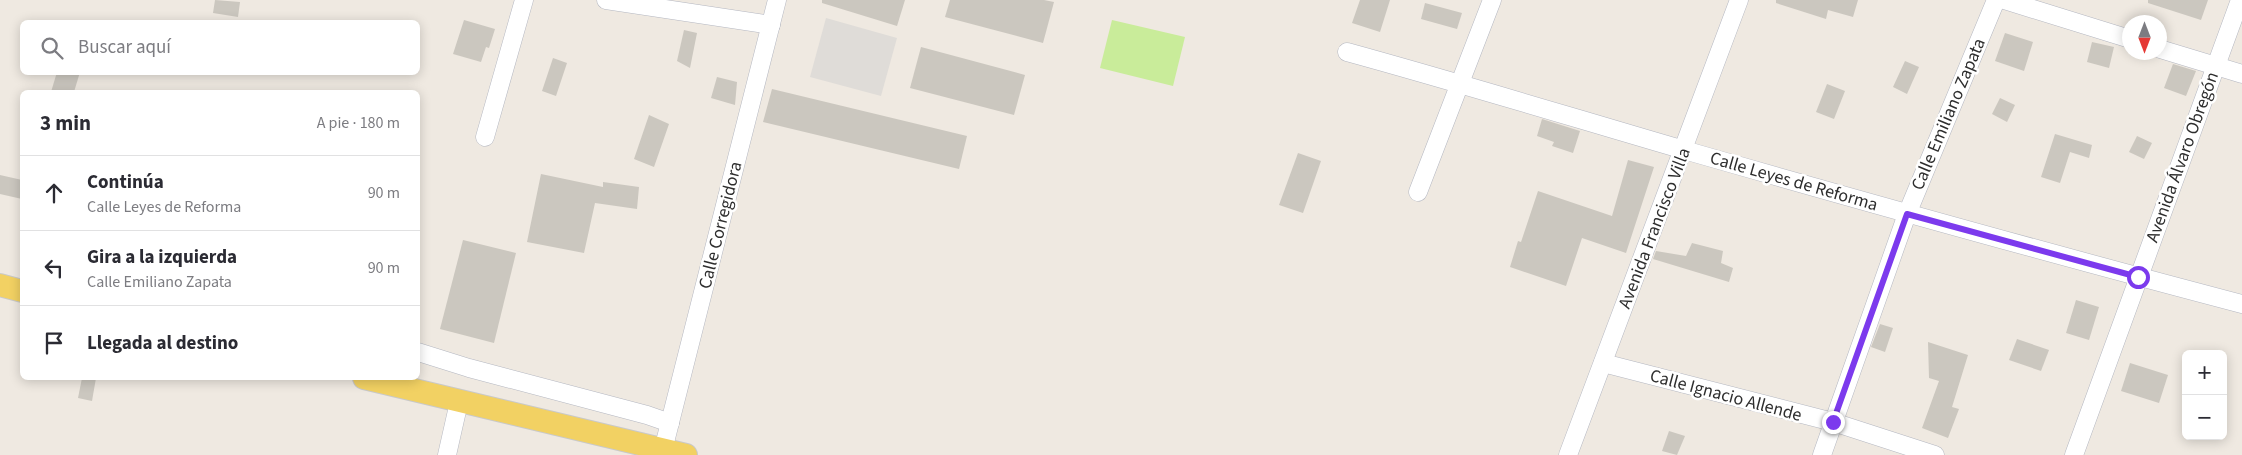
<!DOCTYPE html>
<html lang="es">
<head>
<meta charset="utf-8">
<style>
	body { margin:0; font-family:"Source Sans 3",sans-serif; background:#f2f2f3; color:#2b2b33 }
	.controls { position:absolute; right:15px; bottom:15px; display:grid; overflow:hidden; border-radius:8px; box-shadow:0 2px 12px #0003 }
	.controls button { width:45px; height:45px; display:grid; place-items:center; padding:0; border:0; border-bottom:1px solid #e1e1e2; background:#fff; color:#2b2b33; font:25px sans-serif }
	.compass { position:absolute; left:2122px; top:15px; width:45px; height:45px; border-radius:50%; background:#fff; box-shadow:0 2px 12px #0003; rotate:180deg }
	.stop { position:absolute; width:15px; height:15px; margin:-11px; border:4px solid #7c3aed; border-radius:50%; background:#fff }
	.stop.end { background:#7c3aed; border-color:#fff; box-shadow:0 1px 5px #0008 }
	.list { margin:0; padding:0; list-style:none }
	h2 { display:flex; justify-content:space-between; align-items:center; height:65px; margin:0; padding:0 20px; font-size:21px }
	h2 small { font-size:16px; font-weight:400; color:#7c7c81 }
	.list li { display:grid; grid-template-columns:32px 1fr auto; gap:15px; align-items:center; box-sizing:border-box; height:75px; padding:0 20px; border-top:1px solid #e1e1e2 }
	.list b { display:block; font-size:19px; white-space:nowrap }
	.list p { margin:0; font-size:16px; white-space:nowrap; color:#7c7c81 }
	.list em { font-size:16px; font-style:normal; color:#7c7c81 }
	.icon { flex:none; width:28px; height:28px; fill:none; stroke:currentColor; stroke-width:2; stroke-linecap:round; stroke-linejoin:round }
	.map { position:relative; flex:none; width:2242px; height:455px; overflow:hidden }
	.search { position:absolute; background:#fff; box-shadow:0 2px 12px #0003; left:20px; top:20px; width:400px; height:55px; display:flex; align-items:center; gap:12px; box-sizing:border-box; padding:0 18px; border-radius:8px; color:#7c7c81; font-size:19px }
	.panel { position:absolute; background:#fff; box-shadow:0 2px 12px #0003; left:20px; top:90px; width:400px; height:290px; border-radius:8px }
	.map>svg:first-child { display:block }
</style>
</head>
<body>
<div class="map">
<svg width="2242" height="455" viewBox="0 0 2242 455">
	<rect width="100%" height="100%" fill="#efe9e1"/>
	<polygon fill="#c9ec9a" points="1112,20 1185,37 1173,86 1100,68"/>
	<polygon fill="#dfdcd8" points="826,18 897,38 881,96 810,77"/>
	<g fill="#cbc7bf">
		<polygon points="215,0 240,2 238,17 213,13"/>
		<polygon points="822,0 905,0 897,26 822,3"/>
		<polygon points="950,0 1044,0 1054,2 1043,43 945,17"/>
		<polygon points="1360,0 1390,0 1380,32 1352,23"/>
		<polygon points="1776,0 1858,0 1853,17 1828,10 1826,19 1776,3"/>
		<polygon points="2148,0 2208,0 2201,20 2148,3"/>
		<polygon points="1425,3 1462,13 1457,29 1421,19"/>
		<polygon points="464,20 495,29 489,48 486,47 481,62 453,54"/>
		<polygon points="684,30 697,33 690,68 677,61"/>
		<polygon points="2005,33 2033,42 2024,71 1995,61"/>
		<polygon points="2092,42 2114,47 2109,68 2087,62"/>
		<polygon points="921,47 1025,75 1014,115 910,88"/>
		<polygon points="553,58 567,63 556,96 542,91"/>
		<polygon points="1905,61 1919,67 1907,94 1893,87"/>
		<polygon points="2173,64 2196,71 2186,96 2164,88"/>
		<polygon points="57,72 80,72 74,92 51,92"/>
		<polygon points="717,77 737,82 735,105 711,98"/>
		<polygon points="1827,84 1845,91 1834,119 1816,112"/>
		<polygon points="772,89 967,136 959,169 763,122"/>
		<polygon points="2000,98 2015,105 2007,122 1992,114"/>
		<polygon points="649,115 669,124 654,167 634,159"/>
		<polygon points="1542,119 1580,131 1573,153 1552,146 1554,142 1537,136"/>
		<polygon points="2055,134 2092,145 2089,158 2070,152 2060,183 2041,177"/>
		<polygon points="2137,136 2152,143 2144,159 2129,152"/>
		<polygon points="1298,153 1321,161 1303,213 1279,205"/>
		<polygon points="1628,160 1654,167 1626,253 1582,238 1566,286 1510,267 1518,241 1521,242 1538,191 1612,216"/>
		<polygon points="541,174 603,187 603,182 639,187 637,209 595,203 584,253 527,242"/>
		<polygon points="0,175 22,180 22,199 0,194"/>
		<polygon points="463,240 516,253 494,343 440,329"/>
		<polygon points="1692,243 1723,251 1721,263 1733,268 1729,282 1653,259 1656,251 1686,256"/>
		<polygon points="2076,300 2099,307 2089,340 2066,333"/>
		<polygon points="1880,324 1893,328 1885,352 1871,347"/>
		<polygon points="2017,339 2049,350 2041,371 2009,360"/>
		<polygon points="1928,342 1968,355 1952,407 1959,409 1948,438 1922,428 1939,381 1929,378"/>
		<polygon points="2130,363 2168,375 2159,403 2121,391"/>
		<polygon points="82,378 96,378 92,401 78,398"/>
		<polygon points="1669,431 1685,436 1677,455 1662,451"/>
	</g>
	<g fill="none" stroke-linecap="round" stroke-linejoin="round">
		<g stroke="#b4b7c1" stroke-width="19">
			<g id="minor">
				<polyline points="606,0 771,25"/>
				<polyline points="2004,0 2130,39"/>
				<polyline points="2160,49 2242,74"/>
				<path d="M1347 52C1460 83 1571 117 1684 150 1869 203 2055 255 2242 304"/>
				<polyline points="485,137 524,0"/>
				<polyline points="1418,192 1492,0"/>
				<polyline points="418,352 469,368 647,415 670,423"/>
				<polyline points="1603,363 1833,422 1935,455"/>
				<polyline points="663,450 777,0"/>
				<polyline points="447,455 459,402"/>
				<polyline points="1568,455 1739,0"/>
				<polyline points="1822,455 1907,214 1996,0"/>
				<polyline points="2074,455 2240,0"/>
			</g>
		</g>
		<g stroke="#c9c9c9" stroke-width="24">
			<g id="major">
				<polyline points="0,285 22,291"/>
				<polyline points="364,378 686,455"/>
			</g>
		</g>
		<use href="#minor" stroke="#fff" stroke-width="18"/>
		<use href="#major" stroke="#f2d163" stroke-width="22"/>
	</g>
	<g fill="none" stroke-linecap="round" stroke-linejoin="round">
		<polyline stroke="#7c3aed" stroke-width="6" points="1833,422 1907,214 2138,277"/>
	</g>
	<g text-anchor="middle" stroke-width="5" stroke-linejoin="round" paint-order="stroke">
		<g font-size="18" fill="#2e2e2e" stroke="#fff">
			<text transform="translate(1948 114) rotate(-67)" y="6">Calle Emiliano Zapata</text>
			<text transform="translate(2182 157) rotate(-70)" y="6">Avenida Álvaro Obregón</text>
			<text transform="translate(1794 181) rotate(16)" y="6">Calle Leyes de Reforma</text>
			<text transform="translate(720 225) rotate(-76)" y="6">Calle Corregidora</text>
			<text transform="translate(1654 228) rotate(-69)" y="6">Avenida Francisco Villa</text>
			<text transform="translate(1726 395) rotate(15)" y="6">Calle Ignacio Allende</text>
		</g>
	</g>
</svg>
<div class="controls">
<button>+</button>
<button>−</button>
</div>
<svg class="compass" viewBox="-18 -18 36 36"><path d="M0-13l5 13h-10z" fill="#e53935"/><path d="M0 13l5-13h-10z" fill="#7c7c81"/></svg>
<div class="stop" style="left:2138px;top:277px"></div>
<div class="stop end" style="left:1833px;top:422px"></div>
<div class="search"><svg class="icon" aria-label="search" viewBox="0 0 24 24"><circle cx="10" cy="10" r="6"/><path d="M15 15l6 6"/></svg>Buscar aquí</div>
<section class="panel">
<h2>3 min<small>A pie · 180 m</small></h2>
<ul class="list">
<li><svg class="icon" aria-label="ahead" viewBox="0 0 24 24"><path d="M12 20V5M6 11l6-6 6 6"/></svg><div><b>Continúa</b><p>Calle Leyes de Reforma</p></div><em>90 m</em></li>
<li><svg class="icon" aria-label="left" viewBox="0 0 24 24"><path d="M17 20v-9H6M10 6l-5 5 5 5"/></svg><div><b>Gira a la izquierda</b><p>Calle Emiliano Zapata</p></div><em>90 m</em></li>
<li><svg class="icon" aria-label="arrive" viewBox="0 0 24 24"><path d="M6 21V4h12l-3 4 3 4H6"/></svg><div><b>Llegada al destino</b></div></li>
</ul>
</section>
</div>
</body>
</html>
